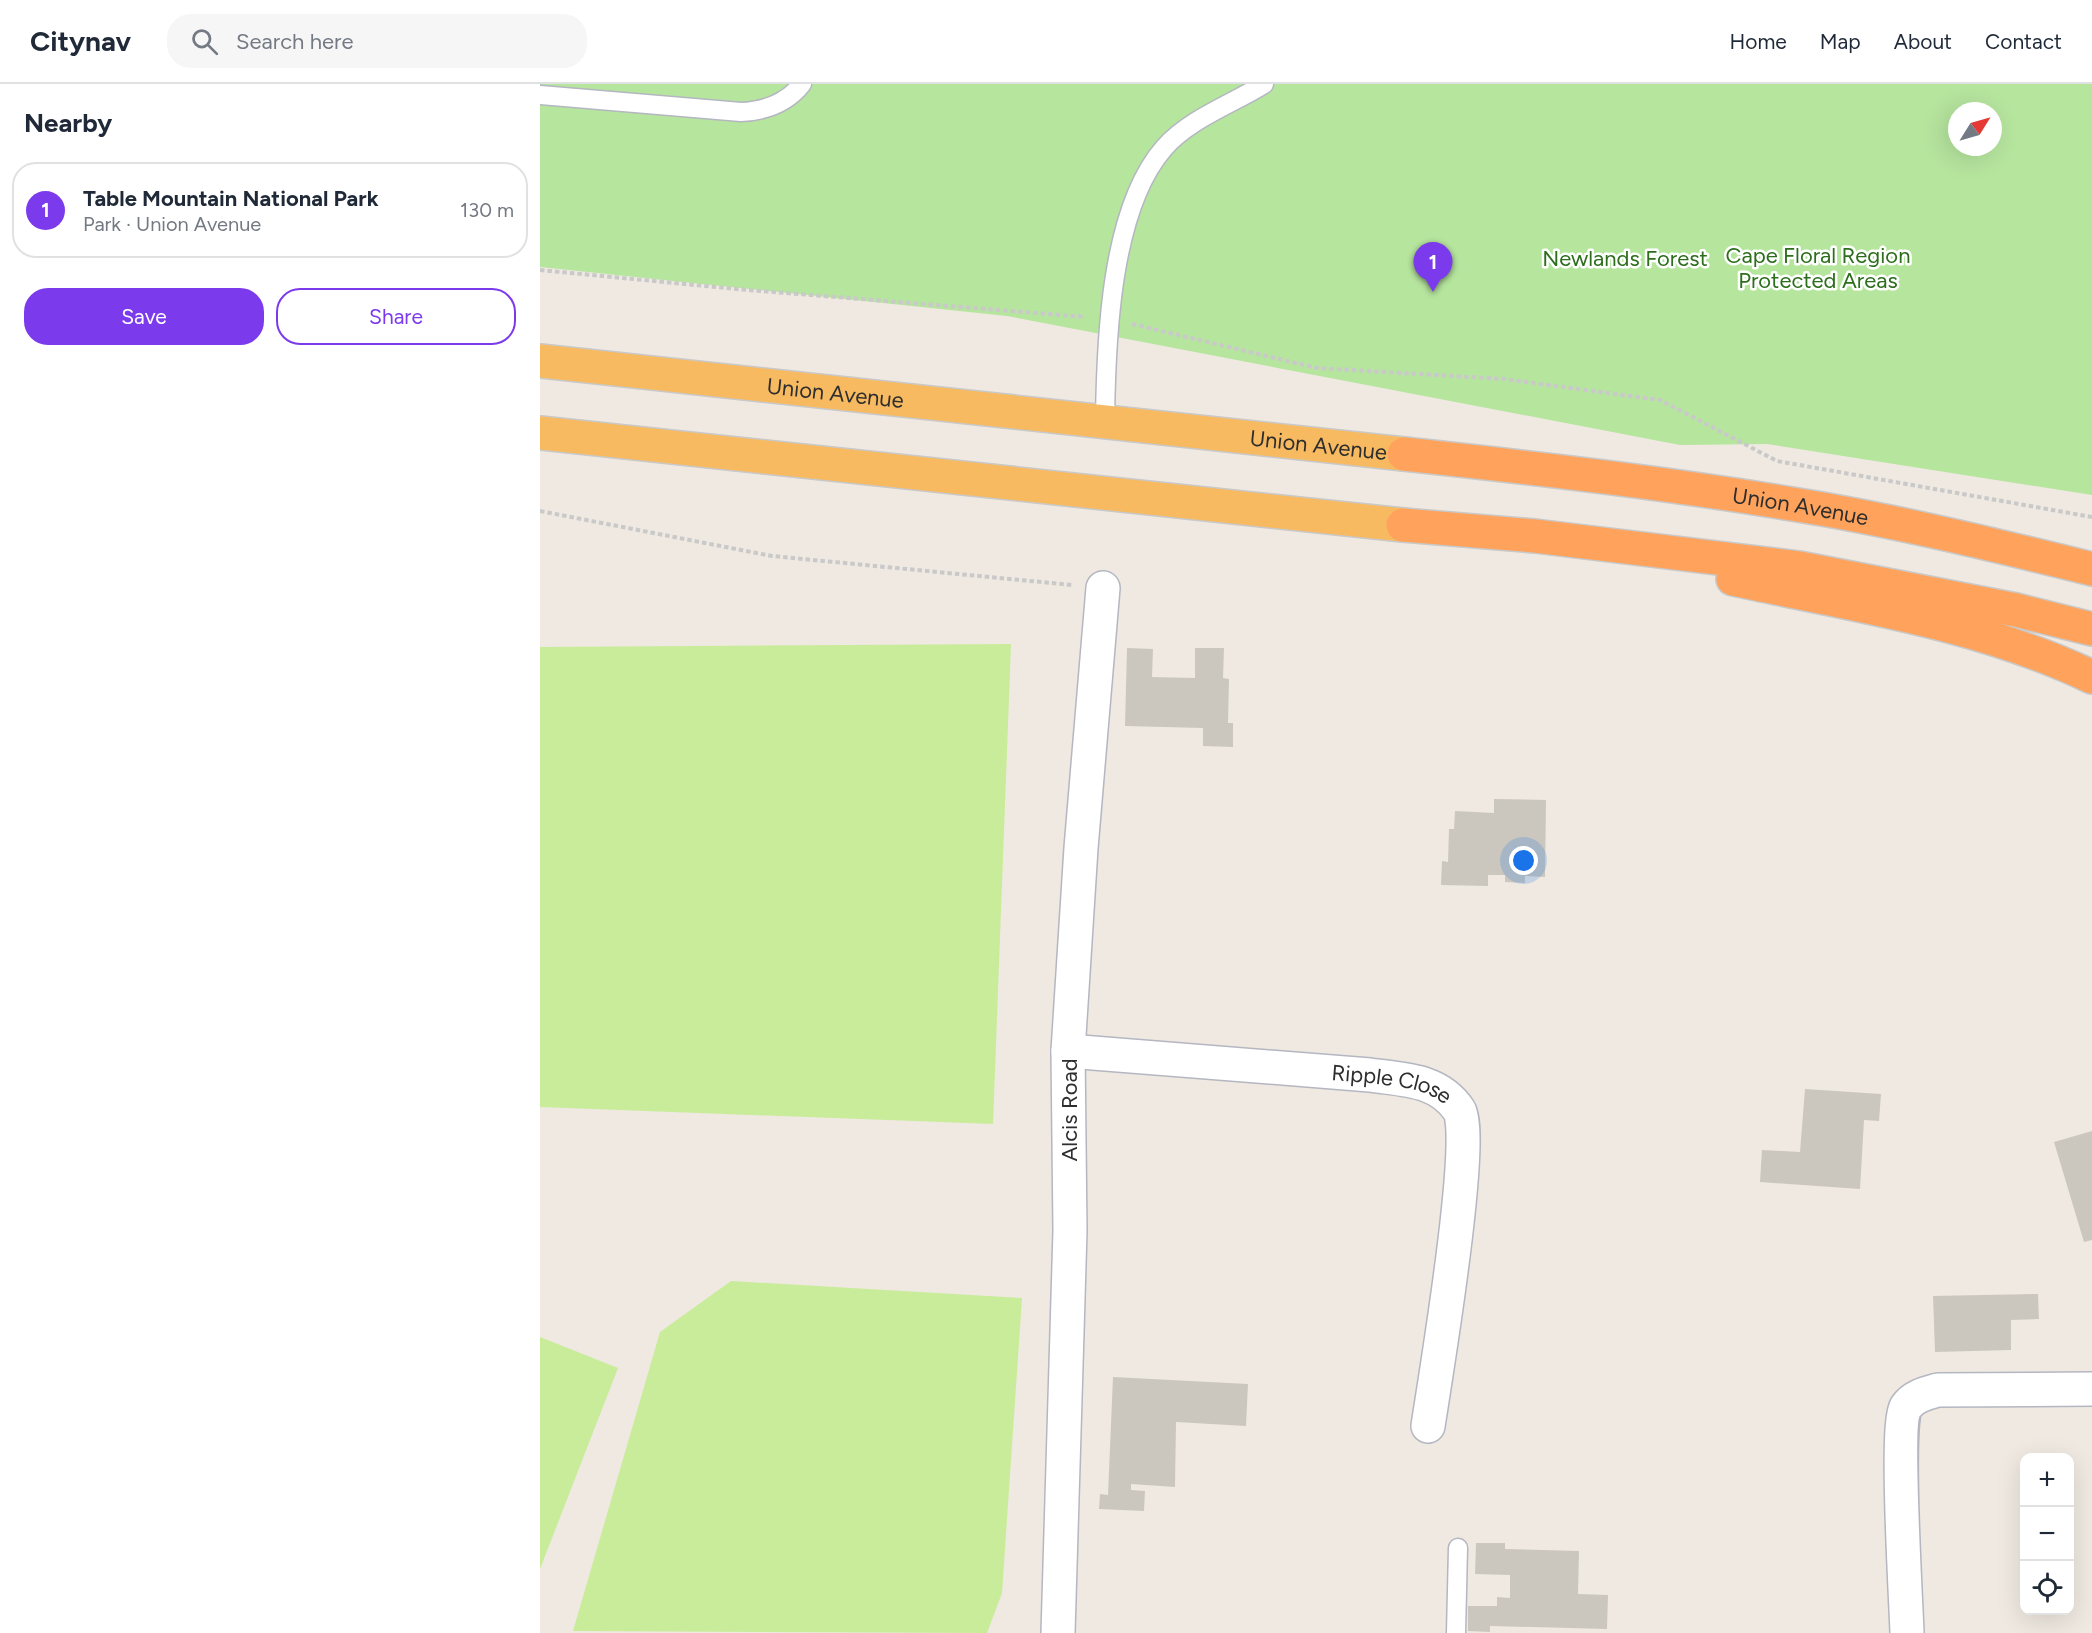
<!DOCTYPE html>
<html lang="en">
<head>
<meta charset="utf-8">
<style>
	body { margin:0; font-family:Figtree,sans-serif; background:#f6f6f7; color:#1f2937 }
	.controls { position:absolute; right:18px; bottom:18px; display:grid; overflow:hidden; border-radius:12px; box-shadow:0 6px 24px #0002 }
	.controls button { width:54px; height:54px; display:grid; place-items:center; padding:0; border:0; border-bottom:2px solid #e0e1e3; background:#fff; color:#1f2937; font:30px sans-serif }
	.compass { position:absolute; left:1408px; top:18px; width:54px; height:54px; border-radius:50%; background:#fff; box-shadow:0 6px 24px #0002; rotate:53deg }
	.you { position:absolute; left:984px; top:777px; width:21px; height:21px; margin:-15px; border:4px solid #fff; border-radius:50%; background:#1a73e8; box-shadow:0 0 0 9px #1a73e833 }
	.badge { display:grid; place-items:center; width:39px; height:39px; border-radius:50%; background:#7c3aed; color:#fff; font-size:20px; font-weight:700 }
	.pin { position:absolute; translate:-50% -50px; filter:drop-shadow(0 2px 3px #0008) }
	.pin::after { content:''; position:absolute; top:32px; width:21px; height:18px; background:inherit; clip-path:polygon(0 0,100% 0,50% 100%) }
	.list { margin:0; padding:0; list-style:none }
	h2 { display:flex; justify-content:space-between; align-items:center; height:78px; margin:0; padding:0 24px; font-size:26px }
	h2 small { font-size:20px; font-weight:400; color:#747a83 }
	.list li { display:grid; grid-template-columns:39px 1fr auto; gap:18px; align-items:center; box-sizing:border-box; height:96px; margin:0 12px 12px; padding:0 12px; border:2px solid #e0e1e3; border-radius:24px }
	.list b { display:block; font-size:22px; white-space:nowrap }
	.list p { margin:0; font-size:20px; white-space:nowrap; color:#747a83 }
	.list em { font-size:20px; font-style:normal; color:#747a83 }
	.actions { display:flex; gap:12px; padding:18px 24px }
	.actions a { flex:1; padding:14px 0; border:2px solid #7c3aed; border-radius:24px; text-align:center; font-size:21px; color:#7c3aed }
	.actions .main { background:#7c3aed; color:#fff }
	.icon { flex:none; width:33px; height:33px; fill:none; stroke:currentColor; stroke-width:2; stroke-linecap:round; stroke-linejoin:round }
	.map { position:relative; flex:none; width:1552px; height:1549px; overflow:hidden }
	header { display:flex; align-items:center; gap:36px; box-sizing:border-box; height:84px; padding:0 30px; background:#fff; border-bottom:2px solid #e0e1e3 }
	header strong { font-size:28px }
	nav { display:flex; gap:33px; margin-inline-start:auto; font-size:21px }
	.search { width:420px; height:54px; background:#f6f6f7; display:flex; align-items:center; gap:15px; box-sizing:border-box; padding:0 21px; border-radius:24px; color:#747a83; font-size:22px }
	main { display:flex }
	aside { flex:1; background:#fff }
	.map>svg:first-child { display:block }
</style>
</head>
<body>
<header>
<strong>Citynav</strong>
<div class="search"><svg class="icon" aria-label="search" viewBox="0 0 24 24"><circle cx="10" cy="10" r="6"/><path d="M15 15l6 6"/></svg>Search here</div>
<nav><a>Home</a><a>Map</a><a>About</a><a>Contact</a></nav>
</header>
<main>
<aside>
<h2>Nearby<small></small></h2>
<ul class="list">
<li><span class="badge">1</span><div><b>Table Mountain National Park</b><p>Park · Union Avenue</p></div><em>130 m</em></li>
</ul>
<div class="actions"><a class="main">Save</a><a>Share</a></div>
</aside>
<div class="map">
<svg width="1552" height="1549" viewBox="0 0 1552 1549">
	<rect width="100%" height="100%" fill="#efe9e1"/>
	<path fill="#b6e59e" fill-rule="evenodd" d="M0 0H1552V411L1227 360 1140 361 467 232 0 183ZM1417 27H1453V63H1417Z"/>
	<g fill="#c9ec9a">
		<polygon points="471,560 453,1040 0,1023 0,563"/>
		<polygon points="191,1197 482,1214 462,1509 447,1549 33,1547 120,1248"/>
		<polygon points="0,1253 78,1284 0,1485"/>
	</g>
	<g fill="#cbc7bf">
		<polygon points="587,564 613,565 612,593 655,594 655,564 684,564 683,594 689,595 688,639 693,639 693,663 663,662 663,644 585,642"/>
		<polygon points="954,715 1006,716 1005,793 985,792 985,799 965,798 965,791 948,791 948,802 901,801 902,777 908,778 909,745 914,745 915,727 954,729"/>
		<polygon points="1265,1005 1341,1010 1339,1037 1324,1036 1320,1105 1220,1098 1222,1066 1260,1068"/>
		<polygon points="1552,1047 1552,1156 1544,1158 1514,1058"/>
		<polygon points="1498,1210 1499,1235 1471,1236 1471,1266 1395,1268 1393,1212"/>
		<polygon points="573,1293 708,1300 706,1342 636,1338 635,1403 591,1400 591,1406 605,1407 604,1427 559,1425 560,1410 568,1411"/>
		<polygon points="936,1459 965,1459 965,1465 1039,1467 1038,1510 1068,1511 1067,1545 950,1542 950,1548 928,1547 928,1522 957,1522 957,1513 970,1514 970,1491 935,1490"/>
	</g>
	<g fill="none" stroke-linecap="round" stroke-linejoin="round">
		<g stroke="#b4b7c1" stroke-width="21">
			<g id="service">
				<path d="M0 11 201 28C225 27 246 20 262 0"/>
				<path d="M565 337C566 258 570 126 624 64 649 35 692 20 724 0"/>
				<polyline points="916,1549 918,1464"/>
			</g>
		</g>
		<g stroke="#b4b7c1" stroke-width="36">
			<g id="minor">
				<path id="s1" d="M528 967 830 991C864 996 898 995 919 1026 936 1051 895 1296 888 1342"/>
				<polyline points="518,1549 530,1147 528,967 541,764 563,504"/>
				<path d="M1367 1549C1366 1517 1355 1339 1366 1323 1373 1312 1387 1309 1398 1306L1552 1305"/>
			</g>
		</g>
		<g stroke="#c9c9c9" stroke-width="36">
			<g id="trunk">
				<path id="s2" d="M0 277 864 370"/>
				<polyline points="0,349 863,441"/>
			</g>
		</g>
		<g stroke="#c9c9c9" stroke-width="36">
			<g id="motorway">
				<path id="s3" d="M864 370C1004 385 1143 401 1282 425 1373 441 1463 463 1552 485"/>
				<polyline points="863,441 995,452 1259,484 1476,526 1552,545"/>
				<path d="M1193 495C1314 521 1439 539 1552 593"/>
			</g>
		</g>
		<g stroke="#c9c9c9" stroke-width="4" stroke-dasharray="4.5 3" stroke-linecap="butt">
			<polyline points="0,186 196,205 546,233"/>
			<polyline points="592,240 777,284 964,295 1120,316 1237,377 1552,433"/>
			<polyline points="0,427 232,472 532,501"/>
		</g>
		<use href="#service" stroke="#fff" stroke-width="18"/>
		<use href="#minor" stroke="#fff" stroke-width="33"/>
		<use href="#trunk" stroke="#f8ba60" stroke-width="33"/>
		<use href="#motorway" stroke="#ffa35c" stroke-width="33"/>
	</g>
	<g text-anchor="middle" stroke-width="5" stroke-linejoin="round" paint-order="stroke">
		<g font-size="22" fill="#2c6e1b" stroke="#fff">
			<text x="1278" y="179">Cape Floral Region<tspan x="1278" dy="25">Protected Areas</tspan></text>
			<text x="1085" y="182">Newlands Forest</text>
		</g>
		<g font-size="22" fill="#2e2e2e" stroke="#fff">
			<text dy="8" stroke="none"><textPath href="#s2" startOffset="297">Union Avenue</textPath></text>
			<text dy="8" stroke="none"><textPath href="#s2" startOffset="783">Union Avenue</textPath></text>
			<text dy="8" stroke="none"><textPath href="#s3" startOffset="400">Union Avenue</textPath></text>
			<text dy="8" stroke="none"><textPath href="#s1" startOffset="326">Ripple Close</textPath></text>
			<text transform="translate(529 1026) rotate(-90)" y="8">Alcis Road</text>
		</g>
	</g>
</svg>
<div class="controls">
<button>+</button>
<button>−</button>
<button><svg class="icon" aria-label="locate" viewBox="0 0 24 24"><circle cx="12" cy="12" r="6"/><path d="M12 2v4M12 18v4M2 12h4M18 12h4"/></svg></button>
</div>
<svg class="compass" viewBox="-18 -18 36 36"><path d="M0-13l5 13h-10z" fill="#e53935"/><path d="M0 13l5-13h-10z" fill="#747a83"/></svg>
<div class="you"></div>
<div class="pin badge" style="left:893px;top:208px">1</div>
</div>
</main>
</body>
</html>
